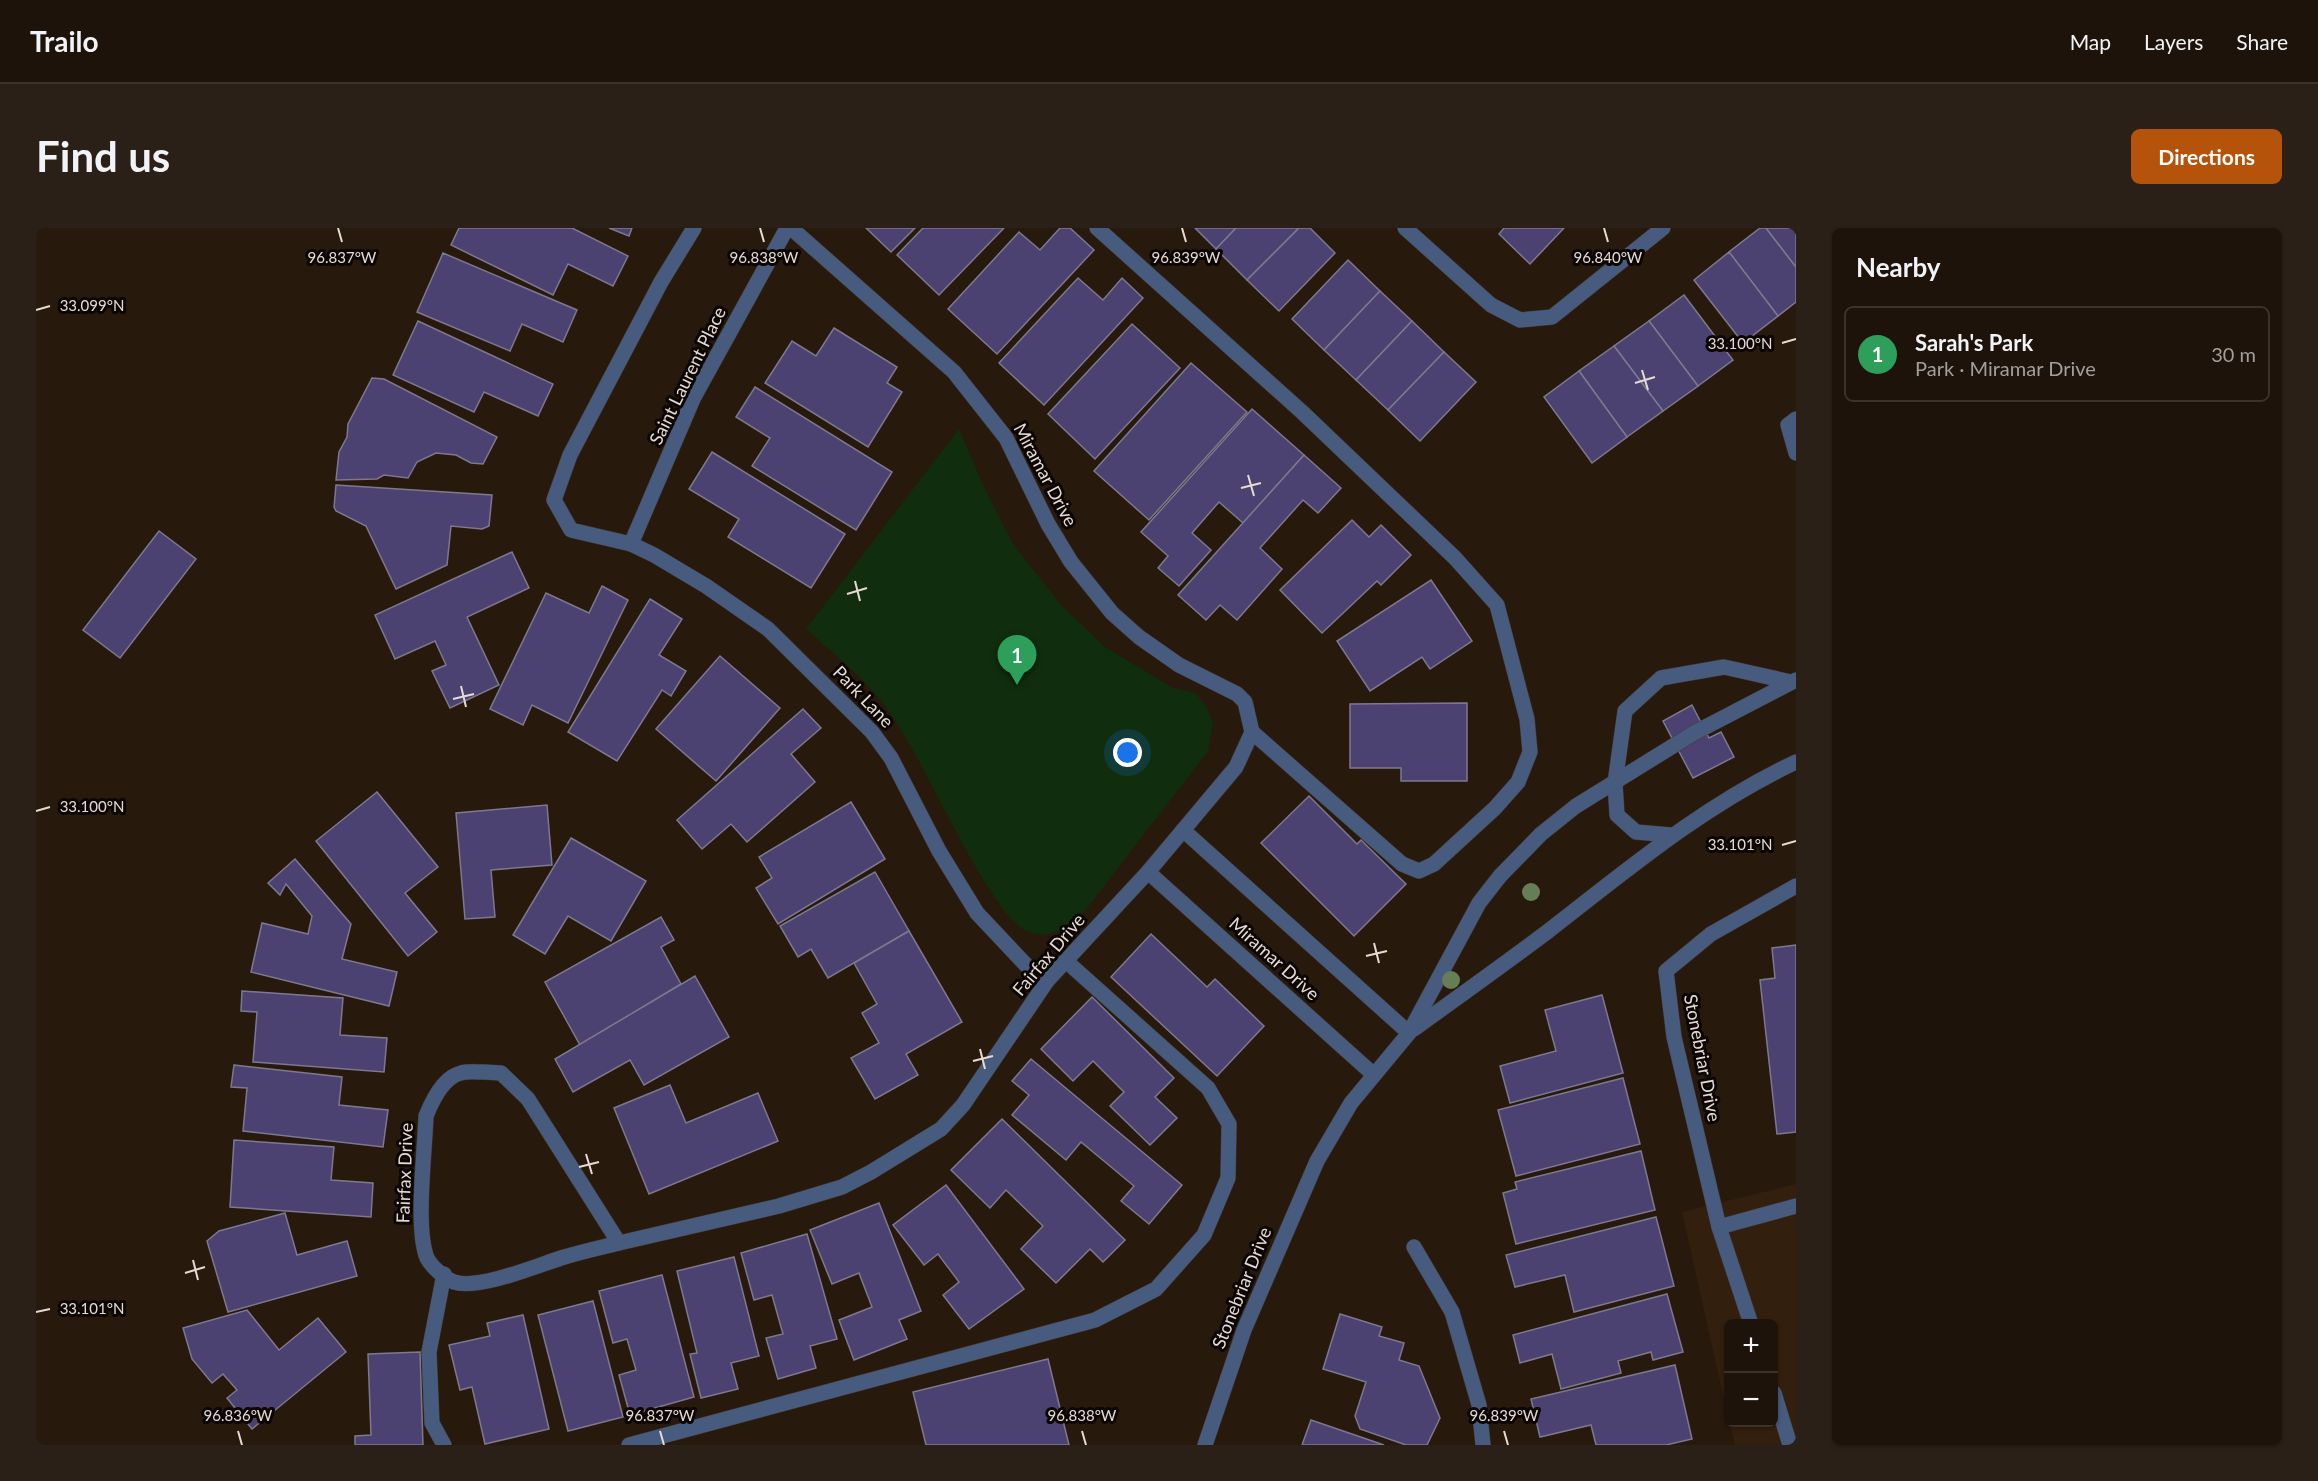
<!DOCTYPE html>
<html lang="en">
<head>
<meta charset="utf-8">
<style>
	body { margin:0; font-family:Lato,sans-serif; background:#2b2018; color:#f1f3f6 }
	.controls { position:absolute; right:18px; bottom:18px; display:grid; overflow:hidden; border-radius:9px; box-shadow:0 2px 4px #0004 }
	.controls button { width:54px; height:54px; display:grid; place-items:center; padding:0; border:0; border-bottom:2px solid #3c322b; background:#1e130a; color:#f1f3f6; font:30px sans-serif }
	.you { position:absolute; left:1092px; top:525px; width:21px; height:21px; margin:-15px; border:4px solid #fff; border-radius:50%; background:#1a73e8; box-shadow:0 0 0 9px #1a73e833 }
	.badge { display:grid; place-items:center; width:39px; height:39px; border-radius:50%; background:#b45309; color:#fff; font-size:20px; font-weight:700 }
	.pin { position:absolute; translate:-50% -50px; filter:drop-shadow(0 2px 3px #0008) }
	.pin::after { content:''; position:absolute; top:32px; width:21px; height:18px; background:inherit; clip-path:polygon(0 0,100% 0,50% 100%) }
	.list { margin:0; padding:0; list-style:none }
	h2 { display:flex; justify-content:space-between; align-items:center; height:78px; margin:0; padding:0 24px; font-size:26px }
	h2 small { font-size:20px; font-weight:400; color:#a19e9c }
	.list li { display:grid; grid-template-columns:39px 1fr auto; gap:18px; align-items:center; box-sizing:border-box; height:96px; margin:0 12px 12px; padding:0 12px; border:2px solid #3c322b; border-radius:9px }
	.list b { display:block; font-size:22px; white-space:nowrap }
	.list p { margin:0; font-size:20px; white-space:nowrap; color:#a19e9c }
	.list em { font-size:20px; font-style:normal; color:#a19e9c }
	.map { position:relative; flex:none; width:1760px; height:1217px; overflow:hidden; border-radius:9px }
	header { display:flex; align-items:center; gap:36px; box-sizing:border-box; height:84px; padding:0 30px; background:#1e130a; border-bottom:2px solid #3c322b }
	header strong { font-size:28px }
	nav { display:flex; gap:33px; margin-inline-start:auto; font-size:21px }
	.intro { display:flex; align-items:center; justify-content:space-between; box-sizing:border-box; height:144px; padding:0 36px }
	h1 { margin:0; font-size:42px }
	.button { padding:15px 27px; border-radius:9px; background:#b45309; color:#fff; font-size:21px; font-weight:700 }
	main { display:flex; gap:36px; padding:0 36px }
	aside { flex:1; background:#1e130a; border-radius:9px; box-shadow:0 2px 4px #0004 }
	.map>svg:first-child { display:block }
</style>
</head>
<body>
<header>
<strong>Trailo</strong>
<nav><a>Map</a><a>Layers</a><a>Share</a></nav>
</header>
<div class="intro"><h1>Find us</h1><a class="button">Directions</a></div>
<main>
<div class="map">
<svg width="1760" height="1217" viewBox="0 0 1760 1217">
	<rect width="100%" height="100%" fill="#28190d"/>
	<polygon fill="#331f0e" points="1760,956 1760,1217 1699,1217 1694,1195 1738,1194 1738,1096 1692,1096 1692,1189 1646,984"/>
	<path fill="#102e0d" d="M923 201 947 257 977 316 1025 377 1069 419 1137 460 1160 465 1171 480 1177 496 1172 523 1042 692C1025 703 1007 713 987 701 973 693 959 669 950 656 917 603 892 545 859 492 836 456 801 429 770 401Z"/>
	<g fill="#4c4271" stroke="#7c798e" stroke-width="1.5">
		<polygon points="423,0 536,0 592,28 577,58 532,36 517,67 415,17"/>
		<polygon points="573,0 596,0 593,8"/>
		<polygon points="830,0 879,0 855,24"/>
		<polygon points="887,0 968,0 903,67 861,27"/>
		<polygon points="1024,0 1034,0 1058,22 961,126 912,81 983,4 1004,22"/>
		<polygon points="1159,0 1200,0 1180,21"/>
		<polygon points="1200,0 1263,0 1211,52 1180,21"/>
		<polygon points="1263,0 1274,0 1299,25 1243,83 1211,52"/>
		<polygon points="1468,0 1528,0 1494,36 1463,6"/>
		<polygon points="1724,0 1730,0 1760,39 1760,74 1742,88 1693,24"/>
		<polygon points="1730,0 1760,0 1760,39"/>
		<polygon points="1693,24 1742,88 1707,115 1658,52"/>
		<polygon points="407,25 541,82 527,114 486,96 474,123 381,84"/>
		<polygon points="1312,32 1344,63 1288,122 1256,91"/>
		<polygon points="1042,50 1067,72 1086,50 1107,70 1008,177 963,135"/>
		<polygon points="1344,63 1376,93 1320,152 1288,122"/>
		<polygon points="1648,67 1697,132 1662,158 1613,93"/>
		<polygon points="382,93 517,156 502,188 448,164 438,184 357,147"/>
		<polygon points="1376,93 1408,124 1352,182 1320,152"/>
		<polygon points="1613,93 1662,158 1627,183 1578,118"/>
		<polygon points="1096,96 1144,140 1059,231 1012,186"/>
		<polygon points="798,100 861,139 851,155 866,164 832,219 729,155 756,113 780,128"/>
		<polygon points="1578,118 1627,183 1591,209 1543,143"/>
		<polygon points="1408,124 1440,154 1384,213 1352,182"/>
		<polygon points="1155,135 1211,184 1113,292 1058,243"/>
		<polygon points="1543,143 1591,209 1556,235 1508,169"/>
		<polygon points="336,150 348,151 461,209 447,236 435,235 420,227 400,225 381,234 372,250 348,247 341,251 300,252 303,224 311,209 312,196"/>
		<polygon points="719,159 856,244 820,302 716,238 734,210 700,189"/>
		<polygon points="1216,181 1268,227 1207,295 1183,274 1156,305 1175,322 1143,358 1122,340 1132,328 1105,304"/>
		<polygon points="676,224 809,306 775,360 692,309 703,291 653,261"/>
		<polygon points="1268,227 1305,260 1282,285 1267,272 1224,320 1246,341 1201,392 1184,377 1170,392 1142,367"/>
		<polygon points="300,257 456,267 453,298 446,301 415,298 411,337 360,361 330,298 300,283 298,279"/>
		<polygon points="1316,292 1333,309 1345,297 1375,327 1345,357 1341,353 1286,405 1244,362"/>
		<polygon points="123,303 160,331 84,430 47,402"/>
		<polygon points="476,324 493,360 431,389 463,457 414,480 396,443 410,437 399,413 359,431 339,387"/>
		<polygon points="1395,352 1436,413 1394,441 1386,429 1334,463 1301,413"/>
		<polygon points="566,358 592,372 532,495 496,477 487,497 454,481 510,365 553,385"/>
		<polygon points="614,371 646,391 623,427 650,443 635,468 626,462 581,533 532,504"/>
		<polygon points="684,428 744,480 680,553 620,501"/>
		<polygon points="1431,475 1431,553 1365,553 1365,540 1314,540 1314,476"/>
		<polygon points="1656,477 1673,510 1685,504 1698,529 1657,550 1627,493"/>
		<polygon points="767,481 785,500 755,526 779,554 711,614 695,596 666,621 641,592"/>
		<polygon points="341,564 402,639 369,665 401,704 372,728 280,613"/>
		<polygon points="1273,568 1321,616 1325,612 1370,656 1318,708 1225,615"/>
		<polygon points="815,574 849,631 742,696 720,660 736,650 723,629"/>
		<polygon points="511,577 516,637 455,642 459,689 429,691 420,585"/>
		<polygon points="535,610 610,653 575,713 532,688 509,726 477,707"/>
		<polygon points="259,631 315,696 306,731 361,744 353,778 215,744 226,695 272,706 276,688 250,656 244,667 232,655"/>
		<polygon points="839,644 873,703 792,750 775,721 762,729 744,698"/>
		<polygon points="625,689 638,712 625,719 645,756 544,817 509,754"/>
		<polygon points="873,703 926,794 870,826 882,847 839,871 815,830 843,815 826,785 841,776 818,735"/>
		<polygon points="1115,706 1171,759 1179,751 1228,798 1181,848 1075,749"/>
		<polygon points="1760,717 1760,904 1741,906 1724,752 1739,750 1736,720"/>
		<polygon points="659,748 693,809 608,857 594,832 537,864 519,831"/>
		<polygon points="206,763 307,770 304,807 351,810 348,844 217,834 221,784 205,783"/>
		<polygon points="1566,767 1587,845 1474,875 1464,838 1520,823 1509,782"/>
		<polygon points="1056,769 1138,850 1119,869 1141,890 1114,917 1074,878 1088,864 1057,833 1037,853 1005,821"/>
		<polygon points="995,831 1146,957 1113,996 1085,973 1098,958 1045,914 1030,932 976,887 993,867 976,853"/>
		<polygon points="198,837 306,849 303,877 352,882 347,919 207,903 211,860 195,859"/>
		<polygon points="1587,850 1604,916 1480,948 1462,882"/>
		<polygon points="634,857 650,895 722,865 742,913 613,966 578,880"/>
		<polygon points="966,891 1089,1012 1067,1034 1054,1021 1020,1055 985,1021 1007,998 970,962 954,980 915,942"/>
		<polygon points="198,912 298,919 295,952 337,955 335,989 194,979"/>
		<polygon points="1605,923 1619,982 1480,1016 1467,965 1481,961 1479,954"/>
		<polygon points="910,957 988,1061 933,1101 907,1067 923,1054 902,1026 888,1037 857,997"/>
		<polygon points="843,975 885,1083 863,1092 871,1111 818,1132 803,1092 836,1079 823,1045 796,1056 774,1002"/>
		<polygon points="249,985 261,1027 311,1013 321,1048 192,1084 171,1013 183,1003"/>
		<polygon points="1620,989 1638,1058 1538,1084 1529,1047 1479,1059 1470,1027"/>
		<polygon points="771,1006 801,1111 774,1118 780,1140 742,1151 730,1110 747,1106 736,1067 718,1072 705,1025"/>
		<polygon points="698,1029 723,1128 695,1135 702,1161 665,1170 654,1126 661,1125 641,1043"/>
		<polygon points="626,1047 658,1169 594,1187 583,1147 600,1142 591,1111 577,1115 563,1063"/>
		<polygon points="1631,1066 1647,1124 1617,1132 1615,1124 1582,1133 1585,1145 1525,1161 1516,1126 1484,1135 1477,1107"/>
		<polygon points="557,1073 587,1189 532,1203 502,1087"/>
		<polygon points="211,1082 243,1122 282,1090 310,1124 216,1201 191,1170 201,1162 187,1146 176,1155 156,1131 147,1100"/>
		<polygon points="1304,1086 1346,1099 1343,1108 1368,1115 1363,1132 1383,1138 1404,1190 1391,1217 1370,1217 1324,1201 1319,1188 1330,1154 1287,1141"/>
		<polygon points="487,1087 513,1201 449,1216 436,1159 424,1162 413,1117 454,1108 451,1095"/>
		<polygon points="384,1124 387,1217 319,1217 319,1208 335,1207 332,1126"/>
		<polygon points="1012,1131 1033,1217 890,1217 877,1164"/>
		<polygon points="1639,1137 1656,1211 1630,1217 1560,1217 1555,1197 1504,1209 1495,1171"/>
		<polygon points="1275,1192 1348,1217 1266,1217"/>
	</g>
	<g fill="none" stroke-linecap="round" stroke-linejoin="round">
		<g stroke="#433429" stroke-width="16">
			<g id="lane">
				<polyline points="1061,0 1266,184 1419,330 1461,377 1491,491 1494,524 1482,554 1459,580 1398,636 1383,643 1366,636 1216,504"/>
				<polyline points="1760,191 1752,197 1760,225"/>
				<polyline points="1760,658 1675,706 1630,743 1638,809 1683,999 1760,978"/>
				<polyline points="1683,999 1715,1096"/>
				<polyline points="408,1046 393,1124 396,1195 408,1217"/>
				<polyline points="1738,1165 1754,1217"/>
				<polyline points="593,1217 1059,1092 1120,1061 1168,1007 1192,950 1193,896 1172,860 1030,733"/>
			</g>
		</g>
		<g stroke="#433429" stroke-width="16">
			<g id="street">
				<polyline points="658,0 625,54 534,227 518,272 535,302 595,316 618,327 670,358 732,401 836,504 855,530 903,623 941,685 990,737 1011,753"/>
				<polyline points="1369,0 1455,77 1484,92 1516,89 1627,0"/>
				<polyline points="595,316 657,171 751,0"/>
				<polyline points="1147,602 1373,805"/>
				<polyline points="1635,607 1600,604 1581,587 1579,555 1589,483 1625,450 1688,439 1755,454"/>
				<polyline points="1112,644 1338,847"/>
				<path d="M1378 801C1422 769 1467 737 1511 704 1591 642 1668 577 1760 534"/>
				<path d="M448 844 465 845 492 871 583 1015C563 1020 544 1024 525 1030 500 1038 443 1062 418 1054 409 1051 395 1038 391 1030 379 1001 389 922 390 888 396 873 407 849 425 845 432 843 441 844 448 844Z"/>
				<polyline points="583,1015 743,978 806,959 835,944 905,901 927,877 1011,753 1112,644 1200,539 1216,504 1209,474 1201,466 1143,437 1103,409 1076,385 1035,334 1012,296 970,210 918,144 755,0"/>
				<polyline points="1378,1019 1416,1084 1443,1177 1447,1217"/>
				<polyline points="1169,1217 1208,1102 1281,933 1315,875 1373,805 1443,675 1464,648 1505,606 1540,578 1658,505 1760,452"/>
			</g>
		</g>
		<use href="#lane" stroke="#465b7d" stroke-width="15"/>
		<use href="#street" stroke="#465b7d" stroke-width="15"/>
	</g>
	<g fill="#657e56">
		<circle cx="1495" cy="664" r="9"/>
		<circle cx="1415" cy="752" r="9"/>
	</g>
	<path fill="none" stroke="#e6dbd4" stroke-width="2" d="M302 0 306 14M724 0 728 14M1146 0 1150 14M1568 0 1572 14M0 82 14 78M1746 115 1760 111M1606 142 1612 162M1599 155 1619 149M1212 247 1218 268M1205 260 1225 255M819 353 824 373M811 366 831 360M425 458 430 479M417 471 438 466M0 583 14 579M1746 617 1760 613M1338 715 1343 735M1330 728 1351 723M944 821 949 841M937 833 957 828M550 926 556 946M543 939 563 934M157 1032 162 1052M149 1045 169 1039M0 1084 14 1081M202 1203 206 1217M624 1203 628 1217M1046 1203 1050 1217M1468 1203 1472 1217"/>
	<g text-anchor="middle" stroke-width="6" stroke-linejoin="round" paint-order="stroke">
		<g font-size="18" fill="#e6dbd4" stroke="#0b0603">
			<text transform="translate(652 148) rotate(-64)" y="6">Saint Laurent Place</text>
			<text transform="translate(1009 247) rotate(62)" y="6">Miramar Drive</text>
			<text transform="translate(827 469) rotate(46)" y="6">Park Lane</text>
			<text transform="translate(1013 727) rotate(-50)" y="6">Fairfax Drive</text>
			<text transform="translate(1238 731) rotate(42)" y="6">Miramar Drive</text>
			<text transform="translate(1666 830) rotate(79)" y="6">Stonebriar Drive</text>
			<text transform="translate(369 945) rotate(-88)" y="6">Fairfax Drive</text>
			<text transform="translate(1206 1060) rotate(-68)" y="6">Stonebriar Drive</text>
		</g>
	</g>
	<g font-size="15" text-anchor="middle" fill="#e6dbd4" stroke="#0b0603" stroke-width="6" stroke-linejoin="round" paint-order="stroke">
		<text x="306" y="35">96.837°W</text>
		<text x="728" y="35">96.838°W</text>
		<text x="1150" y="35">96.839°W</text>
		<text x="1572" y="35">96.840°W</text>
		<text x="56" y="83">33.099°N</text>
		<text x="1704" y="121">33.100°N</text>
		<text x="56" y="584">33.100°N</text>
		<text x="1704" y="622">33.101°N</text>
		<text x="56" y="1086">33.101°N</text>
		<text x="202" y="1193">96.836°W</text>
		<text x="624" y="1193">96.837°W</text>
		<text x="1046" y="1193">96.838°W</text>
		<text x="1468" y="1193">96.839°W</text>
	</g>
</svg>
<div class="controls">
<button>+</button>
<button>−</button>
</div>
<div class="you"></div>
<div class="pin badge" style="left:981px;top:457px;background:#2e9e5b">1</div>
</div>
<aside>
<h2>Nearby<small></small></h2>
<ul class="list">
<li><span class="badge" style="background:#2e9e5b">1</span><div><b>Sarah's Park</b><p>Park · Miramar Drive</p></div><em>30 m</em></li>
</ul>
</aside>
</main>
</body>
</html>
